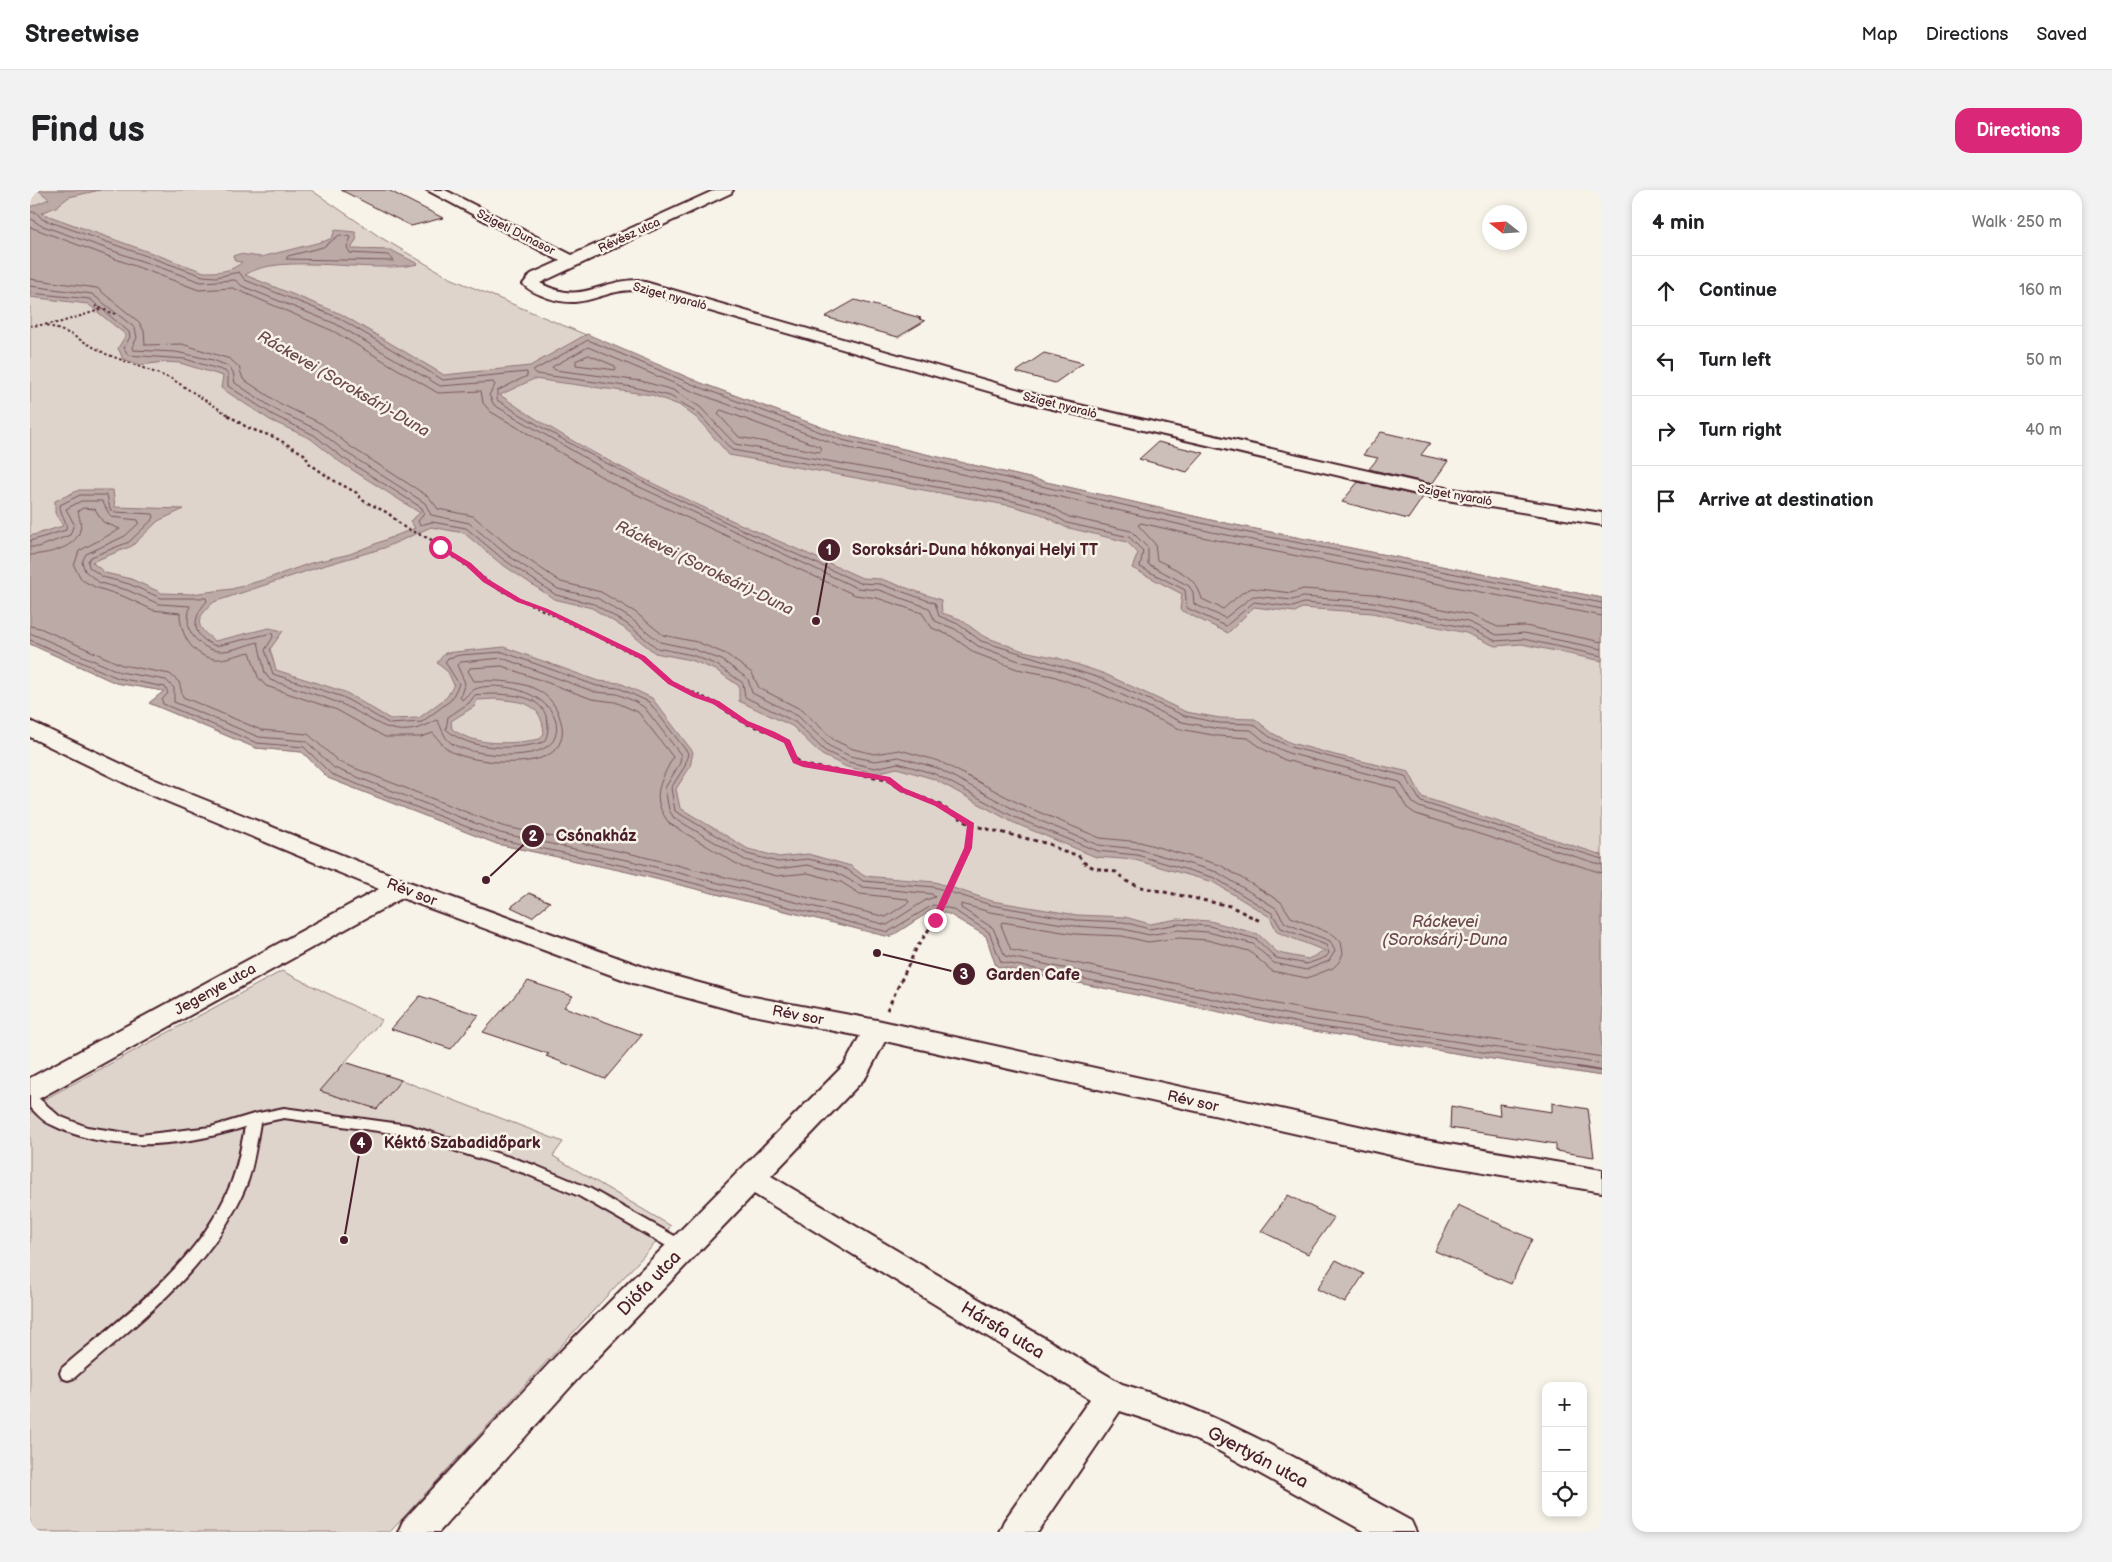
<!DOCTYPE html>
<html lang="en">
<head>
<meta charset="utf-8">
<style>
	body { margin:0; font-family:"Balsamiq Sans",sans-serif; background:#f2f2f2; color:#202124 }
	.controls { position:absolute; right:15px; bottom:15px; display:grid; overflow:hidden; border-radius:10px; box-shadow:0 2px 8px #0003 }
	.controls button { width:45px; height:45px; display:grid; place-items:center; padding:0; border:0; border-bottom:1px solid #e0e0e0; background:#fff; color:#202124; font:25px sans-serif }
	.compass { position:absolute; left:1452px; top:15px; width:45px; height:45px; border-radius:50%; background:#fff; box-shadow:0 2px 8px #0003; rotate:287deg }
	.stop { position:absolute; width:15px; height:15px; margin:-11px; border:4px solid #db2777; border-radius:50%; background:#fff }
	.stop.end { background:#db2777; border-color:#fff; box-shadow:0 1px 5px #0008 }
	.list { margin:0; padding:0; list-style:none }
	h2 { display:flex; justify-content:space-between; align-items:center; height:65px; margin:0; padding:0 20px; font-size:21px }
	h2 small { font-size:16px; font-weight:400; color:#757577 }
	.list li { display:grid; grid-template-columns:32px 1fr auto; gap:15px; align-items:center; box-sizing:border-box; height:70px; padding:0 20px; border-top:1px solid #e0e0e0 }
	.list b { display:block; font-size:19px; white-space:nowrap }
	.list em { font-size:16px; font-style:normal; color:#757577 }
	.icon { flex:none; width:28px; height:28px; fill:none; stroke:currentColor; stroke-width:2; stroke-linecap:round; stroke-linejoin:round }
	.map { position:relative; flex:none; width:1572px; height:1342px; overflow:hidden; border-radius:15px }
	header { display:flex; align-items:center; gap:30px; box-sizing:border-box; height:70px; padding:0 25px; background:#fff; border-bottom:1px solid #e0e0e0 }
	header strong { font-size:24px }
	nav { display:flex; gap:28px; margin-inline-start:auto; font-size:18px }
	.intro { display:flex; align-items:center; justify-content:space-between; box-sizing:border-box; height:120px; padding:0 30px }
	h1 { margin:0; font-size:35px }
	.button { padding:12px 22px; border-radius:15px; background:#db2777; color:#fff; font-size:18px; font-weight:700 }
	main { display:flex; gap:30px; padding:0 30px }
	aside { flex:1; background:#fff; border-radius:15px; box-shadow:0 2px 8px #0003 }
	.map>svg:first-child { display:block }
</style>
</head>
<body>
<header>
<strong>Streetwise</strong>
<nav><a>Map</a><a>Directions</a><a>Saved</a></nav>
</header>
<div class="intro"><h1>Find us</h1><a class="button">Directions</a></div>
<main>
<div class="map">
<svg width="1572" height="1342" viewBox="0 0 1572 1342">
	<rect width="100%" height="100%" fill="#f7f3e8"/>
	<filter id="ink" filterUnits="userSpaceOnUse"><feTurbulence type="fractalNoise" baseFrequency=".02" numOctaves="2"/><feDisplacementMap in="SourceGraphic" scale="10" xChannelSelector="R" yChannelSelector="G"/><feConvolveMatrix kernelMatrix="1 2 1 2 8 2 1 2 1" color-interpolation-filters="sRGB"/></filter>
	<g filter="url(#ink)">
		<g fill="#ded4cc" stroke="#947a7c">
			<polygon points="0,0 281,0 350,47 420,88 671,193 813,245 1185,331 1572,408 1572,886 1278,840 966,776 956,746 919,724 902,720 860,747 598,682 467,654 298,588 272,562 226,558 119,513 134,501 86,493 0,454"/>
			<polygon points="252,781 352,830 315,872 371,890 533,952 523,966 641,1036 360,1342 0,1342 0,917"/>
		</g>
		<path fill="#bcaaa7" stroke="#8e7275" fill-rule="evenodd" d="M8 0H70L39 7 26 17 11 23 174 82C188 82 202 82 212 72L205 71 203 66 209 64 231 67 295 51 302 48 305 40 325 42 327 48 321 59 361 60 388 74C345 85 249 61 215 85L311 124 414 185 500 176 557 144 671 193 813 245 1185 331 1572 408V471L1492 454 1465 456 1436 443 1342 423 1272 418 1265 422 1224 417 1198 443 1150 420 1152 404 1102 378 1108 363 1097 352 1035 337 1011 324 982 316 699 265 668 229 649 215 622 205 504 189 470 205C580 282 710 333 832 388L851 389 911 410 912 423 930 429 953 446 993 461 1028 468 1075 484 1156 522 1190 528 1225 529 1242 543 1261 553 1305 565 1379 582 1392 607 1572 665V886L1278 840 966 776 956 746 919 724 902 720 860 747 598 682 467 654 298 588 272 562 226 558 119 513 134 501 86 493 0 454V346L33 336 25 323V311L49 300H83L85 317 154 319 128 331 102 356 62 372 75 383 101 389 132 403 161 404 202 399 236 389 281 373 320 364 385 338 380 331 390 323 310 272 281 249 240 230 191 198 193 186 150 173 134 172 111 175 93 169 88 158 96 145 58 114 0 107V17L19 9ZM401 337 434 343 470 373 524 409 562 418 594 438 625 463 661 470 686 480 709 496V511L762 536 792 565 817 577 845 583 867 578 904 589 982 632 1066 667 1105 670 1183 692 1240 727 1247 742 1295 761 1278 769 1248 763 1228 744 1180 731 1148 729 1120 734 1095 727 1047 725 962 711 905 692 834 686 821 676 778 664 749 667 718 659 650 618 646 599 660 577 663 562 622 508 590 493 568 491 474 457 415 463 407 473 418 482 424 495 417 507 389 528 360 529 315 502 246 480 240 459 253 441 239 438 185 451C164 436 165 429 184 412L289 377 354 358ZM465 509C492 512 511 511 514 543L510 549C483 554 446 557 422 539L421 531 445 516 447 510Z"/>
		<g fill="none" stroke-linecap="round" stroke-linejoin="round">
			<g stroke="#78575d" stroke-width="1">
				<path d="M0 22H6L12 29 173 86 186 87 209 82 215 90 309 128 413 190 497 182V186L467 201V210C582 283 706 337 830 393L850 394 905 413 909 426 928 434 951 451 1073 489 1155 526 1189 533 1223 534 1240 547 1260 557 1375 586 1391 612 1572 669"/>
				<polyline points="0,28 10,35 171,92 205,90 212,96 306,134 410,196 463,192 465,195 459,205 464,215 588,287 827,398 849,400 899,418 905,431 925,439 948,456 989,471 1025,479 1070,495 1152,532 1189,539 1221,540 1237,553 1258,563 1370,592 1383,613 1389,617 1572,675"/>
				<polyline points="0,37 169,100 203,98 303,141 408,203 451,201 453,213 461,222 584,294 825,405 847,408 892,423 902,438 921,446 945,463 987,479 1023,486 1067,502 1150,539 1188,546 1218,548 1233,559 1255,570 1365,598 1377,618 1386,624 1572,683"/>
				<polygon points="310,45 321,47 317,57 320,63 359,65 364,71 256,69 258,66 293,57"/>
				<polyline points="0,89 67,98 109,132 114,141 115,155 152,154 200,169 209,177 213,189 249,213 292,234 321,257 399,307 408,319 443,326 481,358 531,392 571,402 605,422 633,445 667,452 696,464 722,483 729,498 772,520 804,550 823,559 844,564 870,560 909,571 990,614 1070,648 1110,652 1190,675 1251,712 1261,727 1304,745 1311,752 1313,763 1310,771 1303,778 1277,788 1242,781 1219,761 1177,750 1149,748 1118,752 1092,746 1045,744 972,732 971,735 981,760 1281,821 1572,867"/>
				<polyline points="0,96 62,104 105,138 107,148 102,157 103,160 146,162 183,170 198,176 203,182 205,193 246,220 288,240 317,263 395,313 401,325 439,333 476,364 528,399 567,408 600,428 630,452 663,459 692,470 718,489 722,503 768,526 799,556 820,566 845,571 869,567 907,578 987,621 1068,655 1108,659 1187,682 1246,718 1255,733 1300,751 1305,761 1299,771 1276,780 1244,773 1223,754 1178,742 1148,740 1119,745 1093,739 1045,736 960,722 931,714 931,718 963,738 975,766 1280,829 1572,874"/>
				<path d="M0 103 60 109 99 142 100 147 94 158 98 165 155 169 195 181 198 185V196L243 225 284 245 313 268 392 318 394 324 388 331 390 335 402 332 436 338 473 369 526 405 564 414 597 434 627 458 662 465 687 475 713 493 715 507 765 532 795 561 818 572 845 578 868 573 905 584 984 627 1067 661 1107 665 1185 688 1242 723 1251 738 1296 755 1299 763 1296 767 1277 774 1246 768 1226 749 1179 736 1148 734 1119 739 1094 732 1046 730 961 715 904 697 833 691 818 680 804 675 778 669 748 672 717 664 645 621 641 598 655 576 658 563 619 512 589 498 567 496 473 462 430 465 418 468 415 472 429 494 421 510 392 532 360 534 313 507 243 484 235 460 243 447 242 443 186 456C161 447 161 429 177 411L176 408H131L99 394 73 387 59 377 58 371 61 367 99 352 124 328 123 324 84 322 80 319 77 305H50L30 315C30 325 38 331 36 340L0 351"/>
				<polygon points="559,165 585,176 586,180 546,175 546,171"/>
				<polygon points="691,220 791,257 792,260 789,262 709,247 688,224"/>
				<path d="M0 357H9L40 345 44 334 36 319 51 311H72L81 327 108 330 109 333 95 346 56 364 52 372 55 381 70 393 97 400 129 414 160 416C157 431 156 441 169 452 188 469 205 458 228 452L235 483 240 490C263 498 287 504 309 513 348 529 362 555 407 530 412 537 413 547 421 553 439 566 516 574 525 547 538 508 470 487 443 500 439 502 436 507 432 510L430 507 435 493 427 475 431 472 472 468 565 502 587 504 604 511 614 517 651 565 650 573 635 598 639 620 644 628 715 670 748 679 777 675 803 681 833 697 902 704 905 707 896 710 857 735 601 671 470 643 304 578 276 551 229 547 144 512V498L136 490 90 482 0 443"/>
				<path d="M0 365C16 364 46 359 50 340 52 335 49 327 48 321L53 318 65 319 73 332 90 339 49 361 44 376 52 390 65 397 95 407 123 420 150 423C150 444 162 466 185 469 196 470 209 464 220 462L228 487 236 496 307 520 355 547H391L403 543C409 550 414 558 422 562 444 573 506 579 525 560 532 553 534 541 531 532 522 491 479 490 444 491L438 481 440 478 472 476 562 509 585 512 608 522 643 567C630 593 619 608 640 634L712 677 747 686 778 683 811 692 830 704 877 709 879 712 856 727 602 664 472 636 309 572 278 544 231 540 153 507 149 492 140 484 92 475 10 438 0 436"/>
				<polyline points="1572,413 1184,336 812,250 669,197 558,150 503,181 506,184 603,197 640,206 667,222 702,260 983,311 1013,319 1037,333 1099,347 1113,361 1110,377 1155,400 1157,418 1196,436 1224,412 1263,417 1273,413 1343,418 1437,438 1466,451 1493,449 1572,466"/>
				<polyline points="1572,419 1182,342 810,256 667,203 558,157 522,177 525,180 611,191 643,200 670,217 705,254 984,305 1015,313 1039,327 1101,341 1118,358 1118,374 1159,396 1163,402 1164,414 1195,428 1223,406 1262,410 1273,407 1344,412 1438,432 1467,445 1494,443 1572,459"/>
				<path d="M1572 426 1181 349 1111 333 1108 335 1125 354 1127 370C1147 380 1166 386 1172 409L1193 419 1213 402 1222 398 1261 403 1273 399 1343 404 1440 425 1468 437 1495 436 1572 452"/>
				<polyline points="0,450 88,488 135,497 138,503 132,510 133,514 227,553 274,557 301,584 468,649 599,677 858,742 903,715 922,719 959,742 971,772 1279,835 1555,878"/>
				<path d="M464 504C484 505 511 505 517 529 519 537 518 545 514 552 485 560 439 561 416 539L418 527 439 513 445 505Z"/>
			</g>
			<polyline stroke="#78575d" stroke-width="2" points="1547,877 1572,881"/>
		</g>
		<g fill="#ccbfb9" stroke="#4a1f2b">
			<polygon points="311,0 358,0 413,28 381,36"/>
			<polygon points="825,110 891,128 889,129 895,131 868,147 795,127"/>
			<polygon points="1014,163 1053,173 1025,193 986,182"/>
			<polygon points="1351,242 1400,253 1391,265 1418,271 1402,294 1339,279 1348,268 1333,265"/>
			<polygon points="1128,252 1174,263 1157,282 1109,269"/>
			<polygon points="1328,292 1393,307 1378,329 1312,312"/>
			<polygon points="499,703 520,712 502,727 481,717"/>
			<polygon points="498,791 543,806 534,817 612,845 575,889 516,866 519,864 453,842"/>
			<polygon points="390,806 449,825 421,859 361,839"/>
			<polygon points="315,872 371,890 347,919 290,901"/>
			<polygon points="1522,913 1558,919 1564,967 1526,961 1526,954 1420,938 1421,916 1470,926 1469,914 1522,922"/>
			<polygon points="1258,1005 1304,1028 1278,1064 1231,1041"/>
			<polygon points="1428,1015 1502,1049 1481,1094 1405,1061"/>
			<polygon points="1306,1070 1334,1084 1315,1113 1287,1099"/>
		</g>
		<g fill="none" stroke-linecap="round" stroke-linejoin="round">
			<g stroke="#4a1f2b" stroke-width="4">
				<path id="service" d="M0 904 5 905 29 926 57 937 110 945 181 937 224 924 254 918 378 935 504 975 559 998 659 1054 661 1058 659 1062 653 1064 647 1062 549 1006 494 983 377 945 254 928 230 933C226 954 224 976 216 996 182 1078 109 1131 44 1188L38 1190 32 1188 30 1183 32 1178C94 1125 168 1074 200 996 208 977 211 957 215 937 153 956 81 965 20 934 13 931 6 923 0 917Z"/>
			</g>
			<g stroke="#4a1f2b" stroke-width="4">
				<g id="minor">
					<path d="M397 0H415L542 65 685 0H703L701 3 510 93C553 116 567 90 608 90L1014 207 1404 296 1572 323V335L1404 308 1010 216 607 100C570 99 554 123 513 106 506 103 498 100 493 94L501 84 530 71Z"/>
					<path d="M0 531 123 589 379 692 622 780 713 805 847 830 1383 948 1572 980V1002L1383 970 855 851 836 887 741 986 1092 1194C1195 1224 1287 1280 1381 1331L1386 1342H1335L1182 1257 1121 1231 1090 1221 1008 1342H969L974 1331 1060 1209 724 1004 552 1184 409 1342H368L373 1331 528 1164 815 874 830 846 713 823 603 793 372 708 10 908 0 911V888L349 699 107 599 0 547Z"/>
				</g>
			</g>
			<g stroke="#4a1f2b" stroke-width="2" stroke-dasharray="2.5 2.5" stroke-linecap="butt">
				<polyline points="65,116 85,124"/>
				<polyline points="17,135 38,143 76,164 142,189 200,226"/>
				<polyline points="0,136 28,133 73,119"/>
			</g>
			<polyline stroke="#4a1f2b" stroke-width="2.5" stroke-dasharray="3 3" stroke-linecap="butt" points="198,225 218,238 244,247 274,264 280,274 301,289 327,303 332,310 358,323 375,338 400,349 467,398 613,468 640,492 686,513"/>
			<g stroke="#4a1f2b" stroke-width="3" stroke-dasharray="4 4" stroke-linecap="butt">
				<polyline points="683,512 715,533 743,543 757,552 762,566 773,575 857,589 871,599 908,614 941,635 938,658 905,730 886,759 857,820"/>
				<polyline points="941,635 1019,654 1034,662 1048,665 1053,672 1064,678 1086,682 1096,691 1111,697 1200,716 1230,731"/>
				<polyline points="902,720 905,729"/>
			</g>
			<use href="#service" fill="#f7f3e8" fill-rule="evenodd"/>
			<use href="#minor" fill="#f7f3e8" fill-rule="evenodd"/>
		</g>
	</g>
	<polygon fill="#db2777" points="408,356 413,356 441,373 458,389 491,409 518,419 615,466 643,491 668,504 689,511 718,531 745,542 760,550 769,570 860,587 874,598 911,613 944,633 942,658 908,732 901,730 934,658 937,636 905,616 868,601 855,591 773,577 763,573 754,553 713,534 683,514 663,507 638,494 610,469 513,421 487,412 453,392 436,376 408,358"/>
	<g text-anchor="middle" stroke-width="5" stroke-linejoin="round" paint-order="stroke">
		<g font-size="12" fill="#4a1f2b" stroke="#f7f3e8">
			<text transform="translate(486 42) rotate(27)" y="4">Szigeti Dunasor</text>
			<text transform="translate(599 45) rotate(-25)" y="4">Révész utca</text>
			<text transform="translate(640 106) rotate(15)" y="4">Sziget nyaraló</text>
			<text transform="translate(1030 215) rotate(14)" y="4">Sziget nyaraló</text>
			<text transform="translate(1425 305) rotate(10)" y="4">Sziget nyaraló</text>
		</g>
		<g font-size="15" fill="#4a1f2b" stroke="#f7f3e8">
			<text transform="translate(382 702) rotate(21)" y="5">Rév sor</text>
			<text transform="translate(185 799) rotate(-29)" y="5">Jegenye utca</text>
			<text transform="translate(768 825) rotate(11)" y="5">Rév sor</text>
			<text transform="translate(1163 911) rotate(13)" y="5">Rév sor</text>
		</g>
		<g font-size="16" font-style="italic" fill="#6c4950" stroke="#f7f3e8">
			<text transform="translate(314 193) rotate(30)" y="6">Ráckevei (Soroksári)-Duna</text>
			<text transform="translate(675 377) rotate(26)" y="6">Ráckevei (Soroksári)-Duna</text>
			<text x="1415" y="737">Ráckevei<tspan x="1415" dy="18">(Soroksári)-Duna</tspan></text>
		</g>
		<g font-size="18" fill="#4a1f2b" stroke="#f7f3e8">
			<text transform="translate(619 1093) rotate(-46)" y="6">Diófa utca</text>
			<text transform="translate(973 1140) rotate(31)" y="6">Hársfa utca</text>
			<text transform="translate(1228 1267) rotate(28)" y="6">Gyertyán utca</text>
		</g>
	</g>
	<path fill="none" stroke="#4a1f2b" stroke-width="2" d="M786 431L799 360M456 690L503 646M847 763L934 784M314 1050L331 953"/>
	<g fill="#4a1f2b" stroke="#f7f3e8" stroke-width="2">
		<circle cx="786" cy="431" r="5"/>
		<circle cx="456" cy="690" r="5"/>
		<circle cx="847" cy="763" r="5"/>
		<circle cx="314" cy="1050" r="5"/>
		<circle cx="799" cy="360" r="12"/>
		<circle cx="503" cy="646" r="12"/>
		<circle cx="934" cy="784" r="12"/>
		<circle cx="331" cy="953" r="12"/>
	</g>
	<g font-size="15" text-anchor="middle" font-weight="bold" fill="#fff">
		<text x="799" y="365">1</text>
		<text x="503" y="651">2</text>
		<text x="934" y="789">3</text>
		<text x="331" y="958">4</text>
	</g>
	<g font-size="16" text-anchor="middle" font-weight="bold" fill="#4a1f2b" stroke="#f7f3e8" stroke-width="5" stroke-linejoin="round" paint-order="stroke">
		<text x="945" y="365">Soroksári-Duna hókonyai Helyi TT</text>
		<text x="566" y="651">Csónakház</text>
		<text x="1003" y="790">Garden Cafe</text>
		<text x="432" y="958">Kéktó Szabadidőpark</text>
	</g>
</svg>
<div class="controls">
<button>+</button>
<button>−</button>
<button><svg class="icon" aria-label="locate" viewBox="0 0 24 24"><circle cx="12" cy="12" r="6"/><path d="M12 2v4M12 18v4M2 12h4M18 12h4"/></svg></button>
</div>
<svg class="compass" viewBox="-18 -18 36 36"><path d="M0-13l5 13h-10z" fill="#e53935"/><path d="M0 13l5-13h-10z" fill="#757577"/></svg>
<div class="stop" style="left:410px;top:357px"></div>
<div class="stop end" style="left:905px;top:730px"></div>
</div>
<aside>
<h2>4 min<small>Walk · 250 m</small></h2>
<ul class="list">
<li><svg class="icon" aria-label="ahead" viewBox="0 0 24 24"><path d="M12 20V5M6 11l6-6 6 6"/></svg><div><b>Continue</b></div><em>160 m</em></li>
<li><svg class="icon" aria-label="left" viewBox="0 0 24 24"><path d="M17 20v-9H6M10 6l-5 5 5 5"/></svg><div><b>Turn left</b></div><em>50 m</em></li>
<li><svg class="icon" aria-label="right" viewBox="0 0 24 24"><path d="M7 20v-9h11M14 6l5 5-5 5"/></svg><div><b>Turn right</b></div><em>40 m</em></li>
<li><svg class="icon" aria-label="arrive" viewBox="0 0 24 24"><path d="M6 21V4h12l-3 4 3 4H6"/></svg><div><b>Arrive at destination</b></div></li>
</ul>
</aside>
</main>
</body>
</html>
